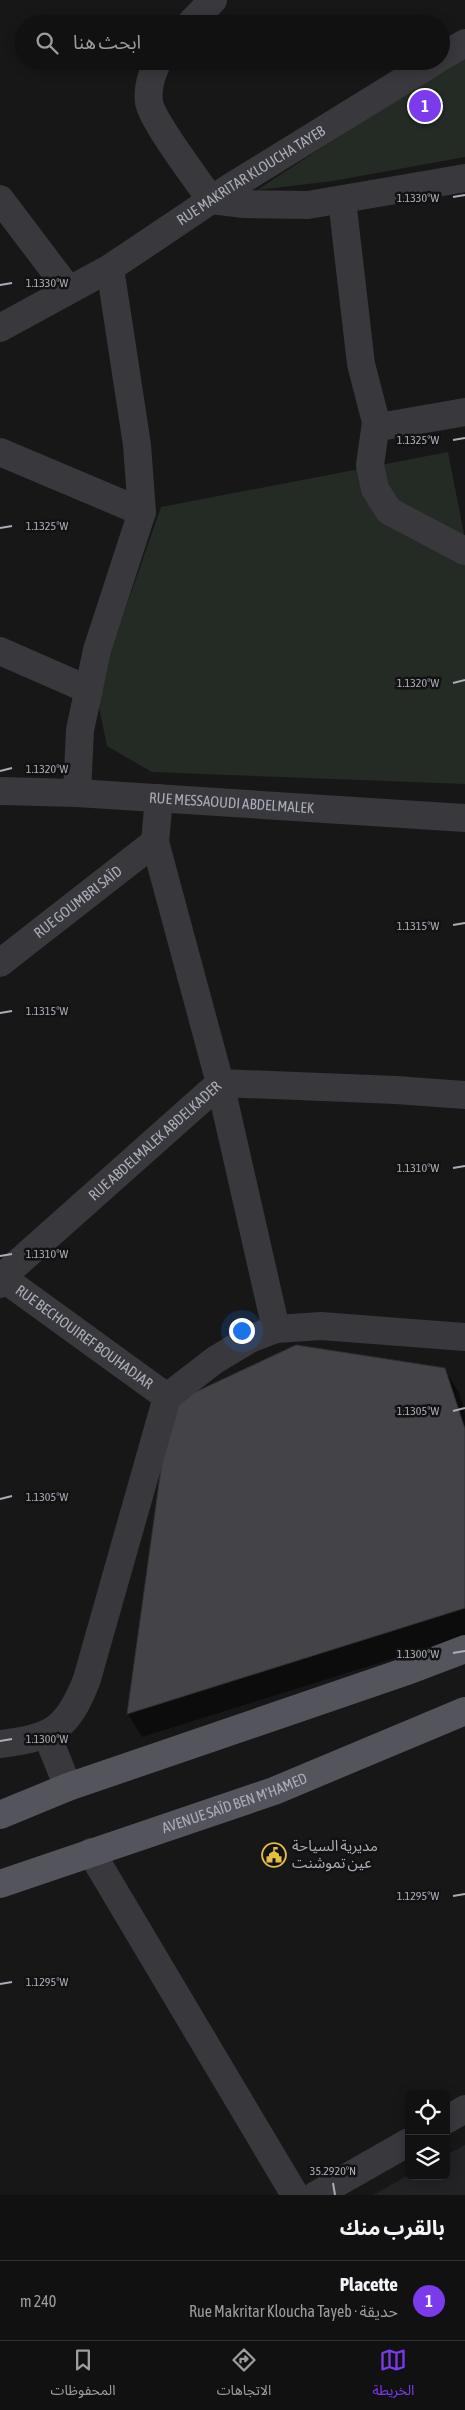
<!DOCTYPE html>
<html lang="ar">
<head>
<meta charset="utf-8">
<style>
	body { margin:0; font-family:"Asap Condensed","Noto Sans Arabic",sans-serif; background:#1e1f20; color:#f1f3f6; direction:rtl }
	.controls { position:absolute; right:15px; bottom:15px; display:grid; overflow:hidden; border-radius:8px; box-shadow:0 2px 12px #0003 }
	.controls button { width:45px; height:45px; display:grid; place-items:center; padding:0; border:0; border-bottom:1px solid #303132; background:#111112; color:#f1f3f6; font:25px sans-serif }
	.you { position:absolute; left:241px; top:1330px; width:18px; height:18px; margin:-12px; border:4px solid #fff; border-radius:50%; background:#1a73e8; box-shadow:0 0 0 8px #1a73e833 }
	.badge { display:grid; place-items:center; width:32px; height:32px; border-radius:50%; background:#7c3aed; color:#fff; font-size:16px; font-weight:700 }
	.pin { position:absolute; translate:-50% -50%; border:2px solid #fff; box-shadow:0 1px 5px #0006 }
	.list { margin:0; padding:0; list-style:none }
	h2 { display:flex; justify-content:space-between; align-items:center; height:65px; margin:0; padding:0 20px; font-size:21px }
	h2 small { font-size:16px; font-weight:400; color:#9c9d9f }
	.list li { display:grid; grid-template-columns:32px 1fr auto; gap:15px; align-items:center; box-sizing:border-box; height:80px; padding:0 20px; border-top:1px solid #303132 }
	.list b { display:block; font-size:19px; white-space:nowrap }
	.list p { margin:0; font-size:16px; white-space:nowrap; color:#9c9d9f }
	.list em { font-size:16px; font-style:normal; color:#9c9d9f }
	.icon { flex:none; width:28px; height:28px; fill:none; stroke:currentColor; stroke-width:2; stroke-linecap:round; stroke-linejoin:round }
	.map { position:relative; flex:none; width:465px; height:2195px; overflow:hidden; direction:ltr }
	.search { position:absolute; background:#111112; box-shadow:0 2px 12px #0003; left:15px; right:15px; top:15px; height:55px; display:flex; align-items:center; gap:12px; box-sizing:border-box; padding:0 18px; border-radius:28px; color:#9c9d9f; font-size:19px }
	.sheet { height:145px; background:#111112 }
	nav { display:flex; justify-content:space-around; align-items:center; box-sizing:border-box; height:70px; border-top:1px solid #303132; background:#111112; font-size:14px; color:#9c9d9f }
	nav a { display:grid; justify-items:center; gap:2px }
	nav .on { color:#7c3aed }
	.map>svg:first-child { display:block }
</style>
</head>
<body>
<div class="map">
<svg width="465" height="2195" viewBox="0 0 465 2195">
	<rect width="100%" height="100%" fill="#171718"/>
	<polygon fill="#232325" points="465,2145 465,2195 373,2195 409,2175 446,2176 446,2155"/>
	<g fill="#232b24">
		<polygon points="465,54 465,157 333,181 257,190"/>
		<polygon points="448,452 465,539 465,784 152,772 107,746 96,693 161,507"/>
	</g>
	<polygon fill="#0007" points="445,1369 459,1393 465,1413 465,1636 142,1737 128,1714"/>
	<polygon fill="#444448" stroke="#313134" points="296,1345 445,1368 465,1429 465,1608 127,1714 170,1404"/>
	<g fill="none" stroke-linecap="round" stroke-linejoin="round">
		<g stroke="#38383d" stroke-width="28">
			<polyline points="190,24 213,0"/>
			<polyline points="441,57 465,43"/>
			<path d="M158 61C152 74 147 87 149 102 152 121 198 181 211 200L244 204 308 205 465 178"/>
			<polyline points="0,199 68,289"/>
			<polyline points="342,200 361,364 376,422 385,426 465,412"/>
			<path id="s1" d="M0 328 110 268 229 188 435 61"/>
			<polyline points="376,422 370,465 375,489 389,511 465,551"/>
			<polyline points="0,452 142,512"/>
			<polyline points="0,651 89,690"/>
			<path id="s2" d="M0 791 77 793 465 818"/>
			<polyline points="77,793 80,730 97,650 142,512 137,445 110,268"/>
			<polyline points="159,798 155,842 220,1083 276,1329"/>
			<path id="s3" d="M0 963 155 842"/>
			<path id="s4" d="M0 1276 167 1397"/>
			<path id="s5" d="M0 1284 2 1277 220 1083 396 1090 465 1095"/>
			<polyline points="47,1735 68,1787"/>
			<path d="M0 1744C52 1738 68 1729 87 1679L167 1397 215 1360 250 1339 276 1329 321 1326 465 1337"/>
			<polyline points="91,1852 295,2195"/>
			<polyline points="446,2120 465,2109"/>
			<polyline points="316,2195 409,2142"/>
		</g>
		<g stroke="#54555c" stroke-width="28">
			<polyline points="0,1815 68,1787 410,1670 465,1649"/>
			<path id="s6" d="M0 1884 274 1791 465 1711"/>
		</g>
	</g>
	<path fill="none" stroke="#aaadb7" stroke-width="2" d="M453 197 465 195M0 285 12 283M453 440 465 438M0 528 12 526M453 683 465 680M0 771 12 768M453 925 465 923M0 1013 12 1011M453 1168 465 1166M0 1256 12 1254M453 1411 465 1408M0 1499 12 1496M453 1653 465 1651M0 1741 12 1739M453 1896 465 1894M0 1984 12 1982M333 2183 335 2195"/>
	<defs>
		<g id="civic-ring" transform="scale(1.25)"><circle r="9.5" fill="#121213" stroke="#e4be43" stroke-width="1.5"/><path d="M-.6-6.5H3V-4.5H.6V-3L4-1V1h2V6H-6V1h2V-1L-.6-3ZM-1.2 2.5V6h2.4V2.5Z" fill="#e4be43"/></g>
	</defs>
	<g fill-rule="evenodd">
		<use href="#civic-ring" x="274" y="1855"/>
	</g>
	<g text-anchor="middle" stroke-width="5" stroke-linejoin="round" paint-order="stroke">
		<g font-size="15" fill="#aaadb7" stroke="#121213">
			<text dy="5" stroke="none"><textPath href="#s1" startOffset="294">RUE MAKRITAR KLOUCHA TAYEB</textPath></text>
			<text dy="5" stroke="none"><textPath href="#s2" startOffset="232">RUE MESSAOUDI ABDELMALEK</textPath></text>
			<text dy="5" stroke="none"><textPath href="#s3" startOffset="99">RUE GOUMBRI SAÏD</textPath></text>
			<text dy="5" stroke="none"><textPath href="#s5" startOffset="212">RUE ABDELMALEK ABDELKADER</textPath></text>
			<text dy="5" stroke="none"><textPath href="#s4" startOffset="104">RUE BECHOUIREF BOUHADJAR</textPath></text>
			<text dy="5" stroke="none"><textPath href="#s6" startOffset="248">AVENUE SAÏD BEN M'HAMED</textPath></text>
		</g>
		<g font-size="15" fill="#aaadb7" stroke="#121213" text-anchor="start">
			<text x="292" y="1851">مديرية السياحة<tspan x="292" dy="17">عين تموشنت</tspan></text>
		</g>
	</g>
	<g font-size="12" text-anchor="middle" fill="#aaadb7" stroke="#121213" stroke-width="5" stroke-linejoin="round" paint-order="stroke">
		<text x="418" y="202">1.1330°W</text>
		<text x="47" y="287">1.1330°W</text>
		<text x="418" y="444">1.1325°W</text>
		<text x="47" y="530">1.1325°W</text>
		<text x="418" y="687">1.1320°W</text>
		<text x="47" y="773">1.1320°W</text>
		<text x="418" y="930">1.1315°W</text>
		<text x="47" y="1015">1.1315°W</text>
		<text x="418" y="1172">1.1310°W</text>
		<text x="47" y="1258">1.1310°W</text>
		<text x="418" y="1415">1.1305°W</text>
		<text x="47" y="1501">1.1305°W</text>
		<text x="418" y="1658">1.1300°W</text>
		<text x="47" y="1743">1.1300°W</text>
		<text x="418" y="1900">1.1295°W</text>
		<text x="47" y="1986">1.1295°W</text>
		<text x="333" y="2175">35.2920°N</text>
	</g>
</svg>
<div class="controls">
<button><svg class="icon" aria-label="locate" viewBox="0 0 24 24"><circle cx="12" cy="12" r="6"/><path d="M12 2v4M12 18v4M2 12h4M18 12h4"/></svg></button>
<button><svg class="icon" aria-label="layers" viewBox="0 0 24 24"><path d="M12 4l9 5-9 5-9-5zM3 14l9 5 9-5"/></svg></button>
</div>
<div class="you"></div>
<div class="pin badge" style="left:425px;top:106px">1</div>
<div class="search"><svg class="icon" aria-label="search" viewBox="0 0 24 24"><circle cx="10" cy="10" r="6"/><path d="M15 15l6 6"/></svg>ابحث هنا</div>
</div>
<section class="sheet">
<h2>بالقرب منك<small></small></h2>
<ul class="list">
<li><span class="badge">1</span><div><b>Placette</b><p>حديقة · Rue Makritar Kloucha Tayeb</p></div><em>240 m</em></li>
</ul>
</section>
<nav>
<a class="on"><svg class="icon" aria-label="map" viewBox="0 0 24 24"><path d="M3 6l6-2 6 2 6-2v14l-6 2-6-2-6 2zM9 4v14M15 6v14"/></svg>الخريطة</a>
<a><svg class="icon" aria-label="directions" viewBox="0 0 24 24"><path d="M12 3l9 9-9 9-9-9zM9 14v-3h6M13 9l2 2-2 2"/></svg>الاتجاهات</a>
<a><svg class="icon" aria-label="saved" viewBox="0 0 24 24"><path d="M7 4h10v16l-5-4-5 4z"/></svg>المحفوظات</a>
</nav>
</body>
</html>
